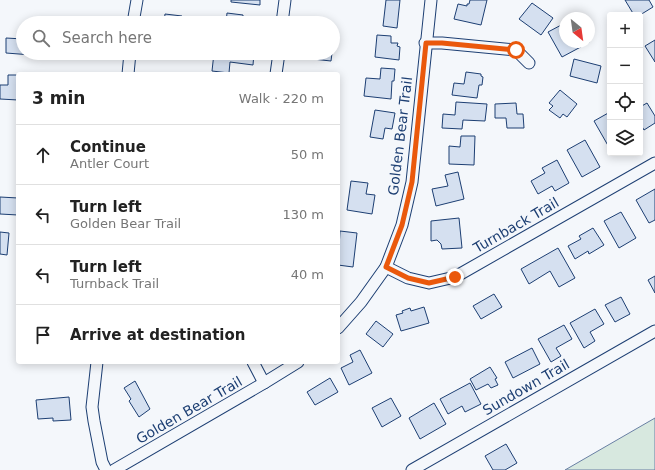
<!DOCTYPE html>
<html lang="en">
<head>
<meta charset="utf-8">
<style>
	body { margin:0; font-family:"DejaVu Sans",sans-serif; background:#f6f6f6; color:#222 }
	.controls { position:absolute; right:12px; top:12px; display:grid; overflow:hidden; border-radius:4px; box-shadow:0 2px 10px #0003 }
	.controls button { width:36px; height:36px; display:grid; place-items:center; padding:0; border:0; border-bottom:1px solid #e0e0e0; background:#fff; color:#222; font:20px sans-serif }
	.compass { position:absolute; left:559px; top:12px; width:36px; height:36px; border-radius:50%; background:#fff; box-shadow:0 2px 10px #0003; rotate:151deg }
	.stop { position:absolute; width:12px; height:12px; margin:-9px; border:3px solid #ea580c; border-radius:50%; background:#fff }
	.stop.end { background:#ea580c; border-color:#fff; box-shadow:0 1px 4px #0008 }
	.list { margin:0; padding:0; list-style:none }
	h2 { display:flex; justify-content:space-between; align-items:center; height:52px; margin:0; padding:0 16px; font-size:17px }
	h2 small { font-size:13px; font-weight:400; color:#767676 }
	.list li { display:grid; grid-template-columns:26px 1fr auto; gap:12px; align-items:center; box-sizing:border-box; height:60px; padding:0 16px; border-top:1px solid #e0e0e0 }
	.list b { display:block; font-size:15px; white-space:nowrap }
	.list p { margin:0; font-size:13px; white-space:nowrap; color:#767676 }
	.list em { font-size:13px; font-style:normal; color:#767676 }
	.icon { flex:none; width:22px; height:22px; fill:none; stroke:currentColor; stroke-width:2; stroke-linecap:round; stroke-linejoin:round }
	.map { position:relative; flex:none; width:655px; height:470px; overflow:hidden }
	.search { position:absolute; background:#fff; box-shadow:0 2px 10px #0003; left:16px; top:16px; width:324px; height:44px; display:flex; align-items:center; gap:10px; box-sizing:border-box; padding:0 14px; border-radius:22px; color:#767676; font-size:15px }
	.panel { position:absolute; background:#fff; box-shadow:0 2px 10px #0003; left:16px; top:72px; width:324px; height:292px; border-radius:4px }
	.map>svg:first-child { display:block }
</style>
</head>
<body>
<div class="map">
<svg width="655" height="470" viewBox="0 0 655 470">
	<rect width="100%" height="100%" fill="#f4f7fb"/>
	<polygon fill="#d7e8df" stroke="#687fa3" points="655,418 655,470 565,470"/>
	<g fill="#d5e0f0" stroke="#1d3f73">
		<polygon points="231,0 260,0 260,5 231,2"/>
		<polygon points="386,0 400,0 397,28 383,26"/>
		<polygon points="470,0 487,0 481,25 454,19 458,4 467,6 467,4 469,4"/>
		<polygon points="625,0 649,0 653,7 640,15 634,15"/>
		<polygon points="532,3 553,18 541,35 519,19"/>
		<polygon points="227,13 243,15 243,23 226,23"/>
		<polygon points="165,14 182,16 181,23 164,23"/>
		<polygon points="565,23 565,42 589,42 589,40 590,42 562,57 548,32"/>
		<polygon points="377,35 391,36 391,43 398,43 397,46 400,47 399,60 375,57"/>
		<polygon points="6,38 23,39 23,53 32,53 32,55 6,53"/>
		<polygon points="655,40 655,62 645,46"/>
		<polygon points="214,53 254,53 253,65 230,62 229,73 212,71"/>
		<polygon points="303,53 332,53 331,61 303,58"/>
		<polygon points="574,59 601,66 597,83 570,76"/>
		<polygon points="381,68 395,69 394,81 392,81 391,99 364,96 366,78 380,79"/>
		<polygon points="466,72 481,74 481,76 483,77 482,85 479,85 477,98 452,95 454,83 464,84"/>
		<polygon points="8,75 18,75 18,100 0,99 0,85 8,85"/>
		<polygon points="560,90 577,104 567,117 563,114 560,118 549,110 553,106 549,103"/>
		<polygon points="456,102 487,104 485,121 463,120 462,129 442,128 443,114 455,115"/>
		<polygon points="516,103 517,114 523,114 524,128 507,128 506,118 495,118 495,104"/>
		<polygon points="647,103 655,116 655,123 644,130 640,123 640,107"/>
		<polygon points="375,110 395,113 392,129 385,128 383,139 370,137"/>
		<polygon points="610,112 610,149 594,121"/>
		<polygon points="461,136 475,136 474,165 449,164 449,146 460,147"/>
		<polygon points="585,140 600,167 582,177 567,150"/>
		<polygon points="557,160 569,183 555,191 552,186 538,194 531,181 545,173 542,168"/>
		<polygon points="458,172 464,199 436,206 432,189 448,186 445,175"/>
		<polygon points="351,181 368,183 366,194 375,195 372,214 347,210"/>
		<polygon points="655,189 655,220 649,223 636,200"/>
		<polygon points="0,197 18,198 18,215 0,214"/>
		<polygon points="621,212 636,238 619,248 604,221"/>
		<polygon points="459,218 462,248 442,249 441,244 437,240 431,241 431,221"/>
		<polygon points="593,228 604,245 589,254 588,251 575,259 568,246 581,239 579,236"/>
		<polygon points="340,231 357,233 353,267 338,265"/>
		<polygon points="0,232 9,233 7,255 0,254"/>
		<polygon points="558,248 575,278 559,287 550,271 529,284 521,269"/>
		<polygon points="655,276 655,293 648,280"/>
		<polygon points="494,294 502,307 481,319 473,306"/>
		<polygon points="621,297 630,314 615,322 605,305"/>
		<polygon points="424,307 429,323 401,331 396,315 403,313 402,311 410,308 411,311"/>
		<polygon points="595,309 604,324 590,332 595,341 584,348 570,323"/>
		<polygon points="376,321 393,334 383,347 366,334"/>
		<polygon points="564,325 572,339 556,348 561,356 551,362 538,339"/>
		<polygon points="532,348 540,364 513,378 505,362"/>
		<polygon points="360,350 372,373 349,385 341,368 353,362 350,355"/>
		<polygon points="490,367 497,378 495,379 498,385 491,388 488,384 476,390 470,379"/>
		<polygon points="330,378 338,392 315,405 307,392"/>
		<polygon points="135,381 150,409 139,417 129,401 131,399 124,388"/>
		<polygon points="470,383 481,404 465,412 462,406 448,414 440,399"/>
		<polygon points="69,397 71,420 53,421 53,418 38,419 36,400"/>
		<polygon points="391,398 401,416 382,427 372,408"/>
		<polygon points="434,403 446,424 420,439 409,418"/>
		<polygon points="506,444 517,463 505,470 493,470 485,456"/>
	</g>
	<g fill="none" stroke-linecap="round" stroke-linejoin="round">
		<g stroke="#1d3f73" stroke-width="13">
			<g id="street">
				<polyline points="133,23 137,0"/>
				<polyline points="282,23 285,0"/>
				<polyline points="425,43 442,43 516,50 529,63"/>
				<polyline points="128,74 130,53"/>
				<polyline points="276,74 279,53"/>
				<polyline points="386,267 408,278 429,283 455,277 655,163"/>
				<polyline points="338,328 361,302 386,267 402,225 412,182 431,0"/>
				<polyline points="97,362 92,407 94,421 102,462 106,470"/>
				<polyline points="253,362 264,383"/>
				<polyline points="114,470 264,383 298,362"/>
				<polyline points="412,470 655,331"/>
			</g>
		</g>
		<use href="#street" stroke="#f4f7fb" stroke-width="11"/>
	</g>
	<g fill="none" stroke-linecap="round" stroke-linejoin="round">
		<polyline stroke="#ea580c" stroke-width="5" points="455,277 429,283 408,278 386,267 402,225 412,182 426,43 442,43 516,50"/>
	</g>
	<g text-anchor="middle" stroke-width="3" stroke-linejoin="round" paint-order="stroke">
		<g font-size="14" fill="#1d3f73" stroke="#f4f7fb">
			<text transform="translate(400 136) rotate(-83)" y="5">Golden Bear Trail</text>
			<text transform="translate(516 225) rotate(-30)" y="5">Turnback Trail</text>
			<text transform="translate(526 387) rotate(-30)" y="5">Sundown Trail</text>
			<text transform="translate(189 410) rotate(-30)" y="5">Golden Bear Trail</text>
		</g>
	</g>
</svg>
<div class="controls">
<button>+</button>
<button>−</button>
<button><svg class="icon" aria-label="locate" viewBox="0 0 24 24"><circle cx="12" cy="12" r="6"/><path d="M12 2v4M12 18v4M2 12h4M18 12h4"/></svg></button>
<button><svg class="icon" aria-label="layers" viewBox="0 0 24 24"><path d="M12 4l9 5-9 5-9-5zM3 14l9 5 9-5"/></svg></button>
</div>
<svg class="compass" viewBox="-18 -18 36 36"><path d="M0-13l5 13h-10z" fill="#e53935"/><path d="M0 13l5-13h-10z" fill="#767676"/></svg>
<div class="stop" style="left:516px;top:50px"></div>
<div class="stop end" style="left:455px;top:277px"></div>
<div class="search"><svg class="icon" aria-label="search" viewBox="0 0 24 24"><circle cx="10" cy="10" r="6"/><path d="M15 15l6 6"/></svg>Search here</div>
<section class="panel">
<h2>3 min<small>Walk · 220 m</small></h2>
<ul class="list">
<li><svg class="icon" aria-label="ahead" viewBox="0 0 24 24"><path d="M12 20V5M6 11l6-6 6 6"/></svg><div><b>Continue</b><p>Antler Court</p></div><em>50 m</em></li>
<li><svg class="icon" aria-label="left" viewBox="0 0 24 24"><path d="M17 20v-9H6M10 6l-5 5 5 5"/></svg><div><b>Turn left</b><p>Golden Bear Trail</p></div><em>130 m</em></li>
<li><svg class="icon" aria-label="left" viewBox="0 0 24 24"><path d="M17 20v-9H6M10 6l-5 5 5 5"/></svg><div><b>Turn left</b><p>Turnback Trail</p></div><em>40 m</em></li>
<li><svg class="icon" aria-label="arrive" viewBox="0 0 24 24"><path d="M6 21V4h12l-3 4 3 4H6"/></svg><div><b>Arrive at destination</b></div></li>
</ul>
</section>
</div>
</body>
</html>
